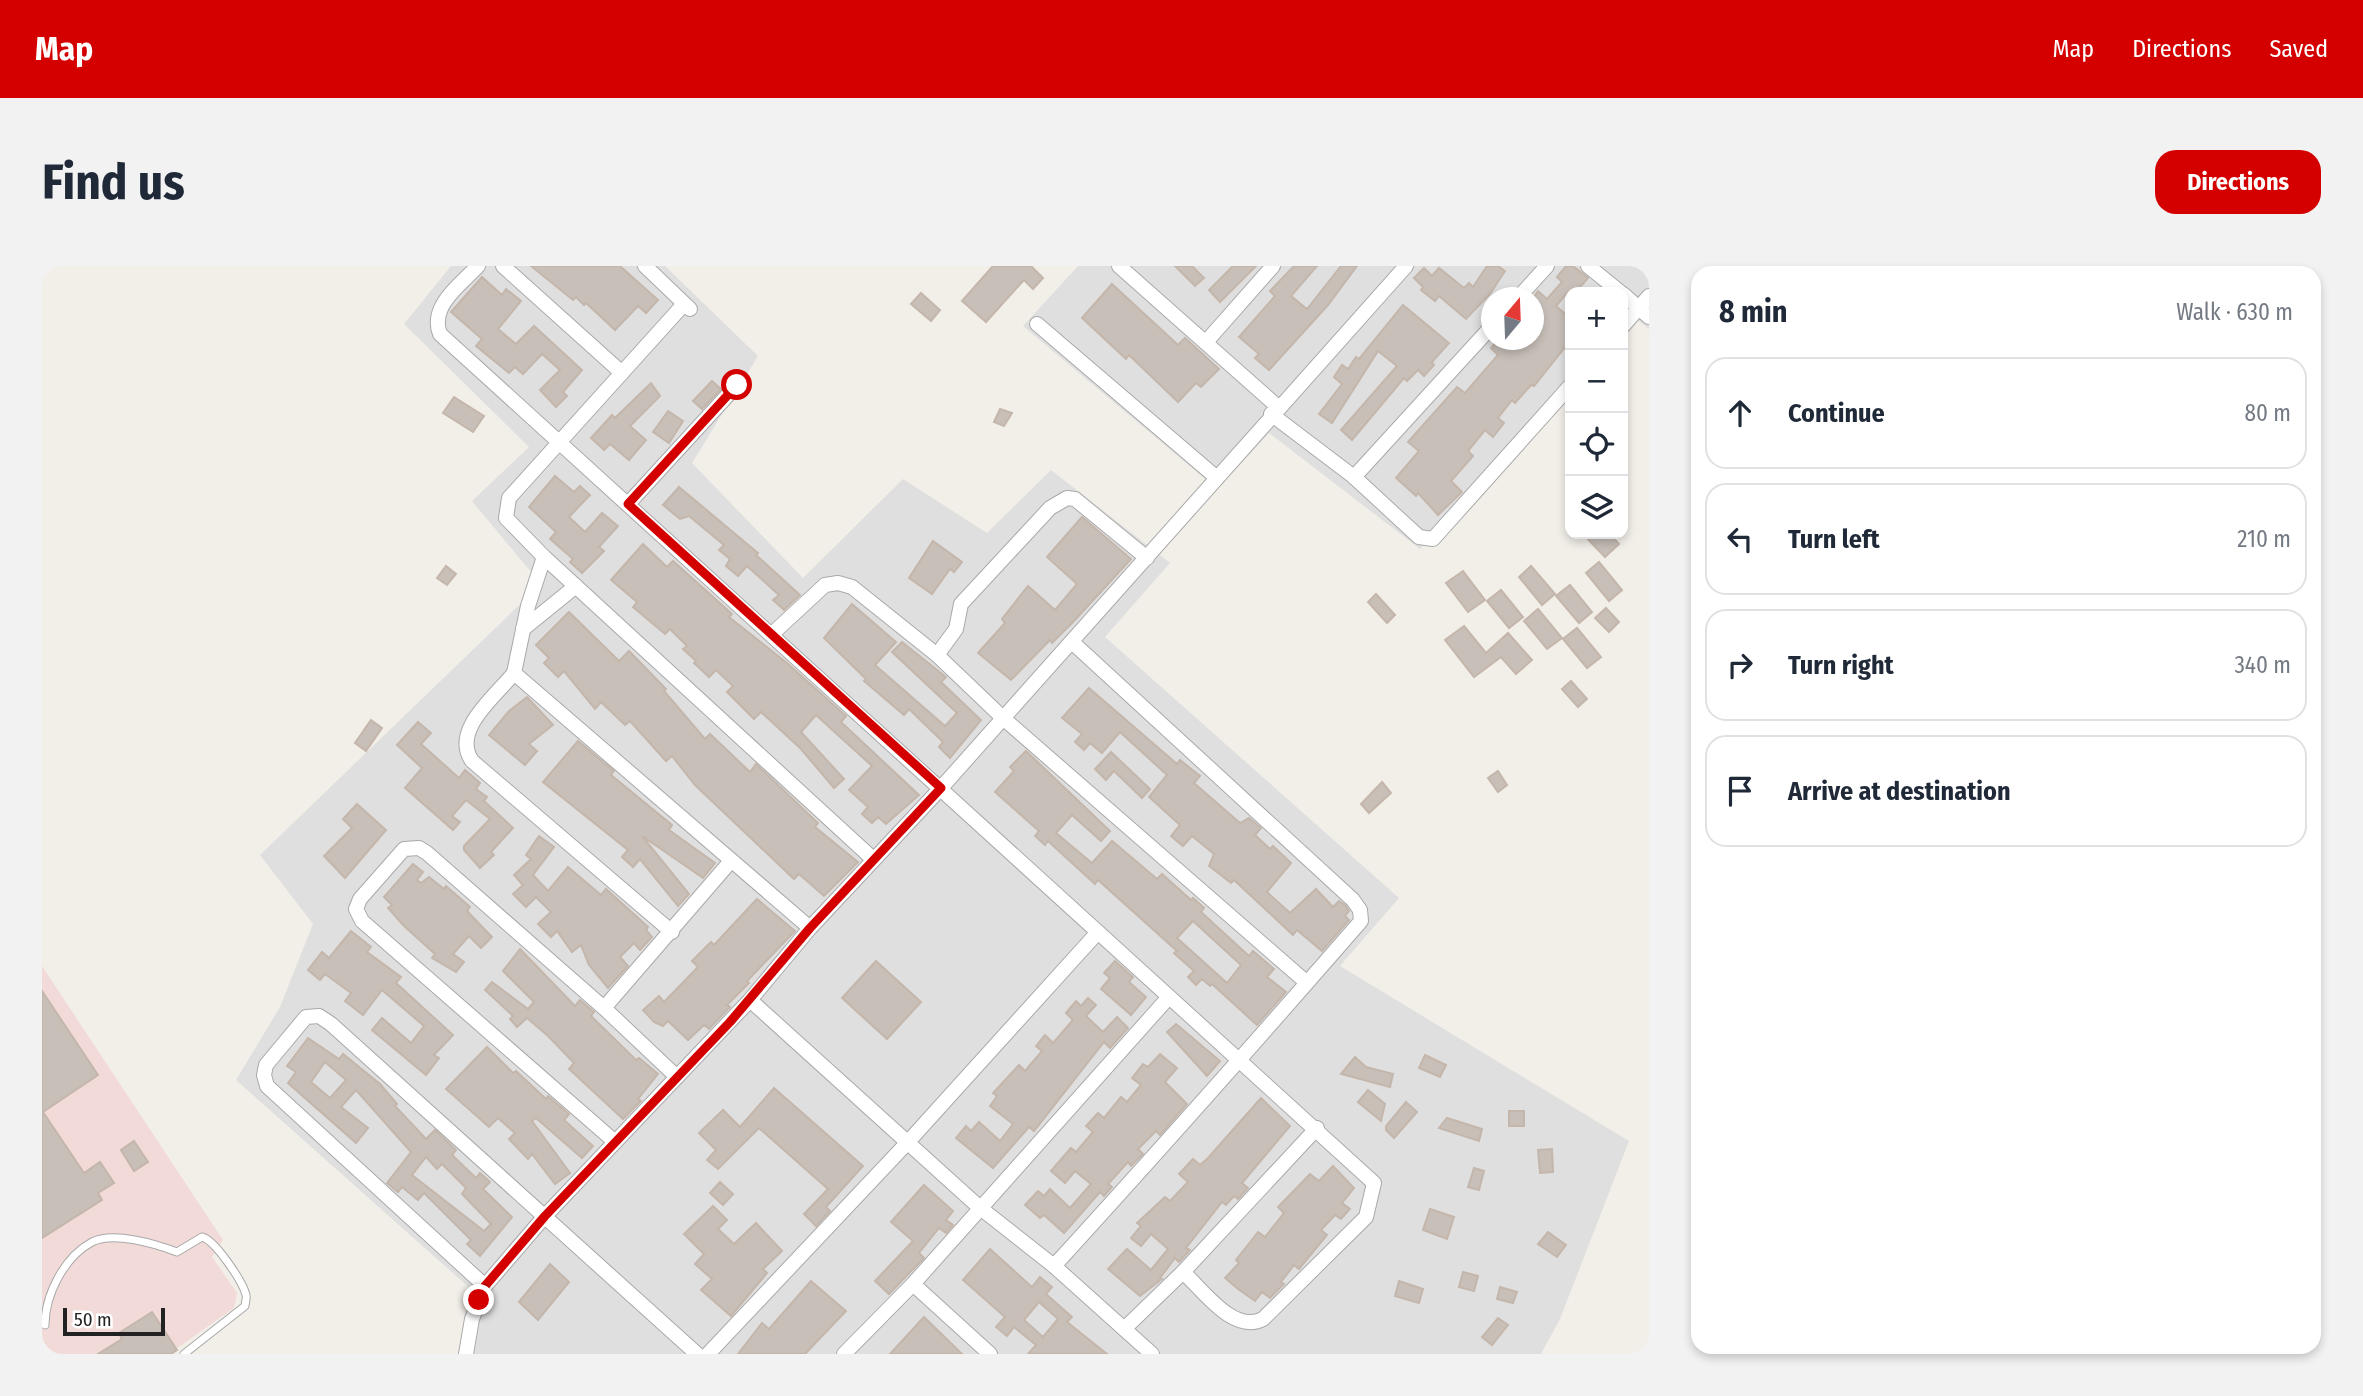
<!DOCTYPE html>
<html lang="en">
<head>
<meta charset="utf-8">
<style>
	body { margin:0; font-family:"Fira Sans Condensed",sans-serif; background:#f2f2f3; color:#1f2937 }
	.controls { position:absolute; right:21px; top:21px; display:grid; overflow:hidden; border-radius:14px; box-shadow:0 4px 10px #0003 }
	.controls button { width:63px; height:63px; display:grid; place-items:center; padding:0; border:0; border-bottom:2px solid #e0e1e3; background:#fff; color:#1f2937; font:35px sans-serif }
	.compass { position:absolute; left:1439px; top:21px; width:63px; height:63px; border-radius:50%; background:#fff; box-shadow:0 4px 10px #0003; rotate:19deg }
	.scale { position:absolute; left:21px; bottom:18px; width:102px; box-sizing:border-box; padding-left:7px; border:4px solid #222; border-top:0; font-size:19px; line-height:24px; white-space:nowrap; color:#222; -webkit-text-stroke:5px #fff; paint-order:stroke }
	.stop { position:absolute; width:21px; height:21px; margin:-16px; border:5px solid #d40000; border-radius:50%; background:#fff }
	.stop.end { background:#d40000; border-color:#fff; box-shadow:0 2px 7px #0008 }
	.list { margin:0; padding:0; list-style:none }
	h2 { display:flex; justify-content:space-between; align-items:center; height:91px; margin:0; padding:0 28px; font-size:30px }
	h2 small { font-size:23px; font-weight:400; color:#747a83 }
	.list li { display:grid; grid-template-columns:46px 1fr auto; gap:21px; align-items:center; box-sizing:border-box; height:112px; margin:0 14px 14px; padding:0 14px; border:2px solid #e0e1e3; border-radius:21px }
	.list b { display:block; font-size:26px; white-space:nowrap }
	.list em { font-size:23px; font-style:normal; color:#747a83 }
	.icon { flex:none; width:38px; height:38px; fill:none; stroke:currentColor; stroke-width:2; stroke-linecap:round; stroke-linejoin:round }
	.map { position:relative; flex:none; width:1607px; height:1088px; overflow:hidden; border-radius:21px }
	header { display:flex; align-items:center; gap:42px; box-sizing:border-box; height:98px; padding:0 35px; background:#d40000; color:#fff }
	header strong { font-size:33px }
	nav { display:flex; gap:38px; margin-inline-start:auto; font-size:24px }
	.intro { display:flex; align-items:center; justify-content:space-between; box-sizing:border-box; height:168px; padding:0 42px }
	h1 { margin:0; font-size:49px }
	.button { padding:18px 32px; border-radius:21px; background:#d40000; color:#fff; font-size:24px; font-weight:700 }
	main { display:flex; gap:42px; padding:0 42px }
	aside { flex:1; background:#fff; border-radius:21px; box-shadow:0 4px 10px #0003 }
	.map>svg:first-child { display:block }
</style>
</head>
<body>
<header>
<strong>Map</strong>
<nav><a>Map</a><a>Directions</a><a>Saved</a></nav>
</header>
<div class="intro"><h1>Find us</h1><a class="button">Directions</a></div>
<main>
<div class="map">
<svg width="1607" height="1088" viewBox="0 0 1607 1088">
	<rect width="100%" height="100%" fill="#f2efe9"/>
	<g fill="#e0dfdf" fill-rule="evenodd">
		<polygon points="409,0 623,0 716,90 650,197 761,312 861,213 945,267 1009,204 1128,297 1063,371 1357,632 1298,700 1587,875 1518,1053 1499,1088 417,1088 431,1025 194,814 238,741 271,658 218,589 499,318 430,235 487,181 362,58"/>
		<path d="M1036 0H1607V63L1593 52 1581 65V26H1528V122L1378 283 1227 167 1175 223 981 60ZM1450 32H1492V74H1450Z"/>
	</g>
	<polygon fill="#f2dad9" points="0,700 181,974 170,991 195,1027 192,1042 127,1088 0,1088"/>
	<g fill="#c7bfb8" stroke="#c4b6ab" stroke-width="2" fill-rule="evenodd">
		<polygon points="489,0 578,0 616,34 604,47 596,40 573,64 544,37 542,39 534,31 531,34"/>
		<polygon points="951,0 989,0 1001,12 991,23 982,14 944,56 920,35"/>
		<polygon points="1133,0 1150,0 1162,12 1153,20"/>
		<polygon points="1191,0 1214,0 1178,36 1167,24"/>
		<polygon points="1252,0 1275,0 1249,30 1265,43 1299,0 1315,0 1286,39 1227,104 1213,92 1217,88 1197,71 1233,30 1228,25"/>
		<polygon points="1445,0 1456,0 1463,5 1448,28 1424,53 1397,30 1393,35 1379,24 1381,21 1372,12 1382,2 1390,10 1397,2 1422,22 1427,17 1431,21"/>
		<polygon points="1524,0 1531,0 1546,12 1534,26 1526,26 1514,40 1528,52 1528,75 1492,120 1489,119 1473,137 1470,134 1456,152 1462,157 1451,171 1443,164 1426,185 1431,190 1409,215 1420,226 1396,249 1376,227 1374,230 1354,212 1377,185 1366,176 1415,121 1423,127 1456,89 1449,82 1456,74 1463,79 1468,74 1492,74 1492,31 1496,25 1505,33 1520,16 1515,11"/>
		<polygon points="440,11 460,29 464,23 479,35 456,63 474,78 492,60 540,104 521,126 525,130 514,141 498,124 518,104 500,88 481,108 473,101 467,107 434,80 440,73 409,46"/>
		<polygon points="1070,18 1136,79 1143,72 1177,103 1159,121 1154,117 1136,136 1087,89 1084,93 1040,52"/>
		<polygon points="879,27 898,44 889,55 869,38"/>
		<polygon points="1361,39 1407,77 1390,96 1392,99 1382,110 1376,104 1365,115 1362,112 1310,174 1299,164 1355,100 1336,85 1290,157 1277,148 1300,118 1292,111 1300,99 1306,103 1314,91 1317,93"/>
		<polygon points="670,115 679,123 660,143 651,135"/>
		<polygon points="609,117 618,130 588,160 604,174 587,194 568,178 562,184 549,172 570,149 573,152"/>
		<polygon points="412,131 442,150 431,166 401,147"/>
		<polygon points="958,143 970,147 962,160 952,156"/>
		<polygon points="626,145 641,155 627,177 611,166"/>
		<polygon points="513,210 532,226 538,220 548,229 527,251 543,266 560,247 576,260 557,281 562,285 540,307 528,296 531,293 508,273 514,266 487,241"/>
		<polygon points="637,221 716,287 714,289 758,329 742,344 731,334 737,329 705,300 696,310 684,300 688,293 677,284 682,279 647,250 638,253 621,239"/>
		<polygon points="1040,251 1089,293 1032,355 1010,377 1008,374 969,414 936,387 963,357 960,353 986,320 1013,344 1035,318 1005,291"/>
		<polygon points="1541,268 1568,268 1577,278 1563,291"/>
		<polygon points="891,275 920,296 912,306 908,303 890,328 867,312"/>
		<polygon points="601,278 625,301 631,295 690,348 687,351 745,397 804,450 799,456 877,529 844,558 836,551 830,557 820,548 826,541 807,524 830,500 774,449 759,466 802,513 792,522 759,483 719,446 712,453 685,426 691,420 674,404 667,411 652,397 654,395 641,383 645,380 628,363 623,368 591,341 595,336 569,314"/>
		<polygon points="1557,296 1580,324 1567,335 1544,307"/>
		<polygon points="404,300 414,308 405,319 395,312"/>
		<polygon points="1489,300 1513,328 1500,339 1477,311"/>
		<polygon points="1421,305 1443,334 1426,346 1404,317"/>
		<polygon points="1528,319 1550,346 1537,357 1514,330"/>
		<polygon points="1459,324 1481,351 1467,362 1445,335"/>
		<polygon points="1334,328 1353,349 1345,357 1326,336"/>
		<polygon points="810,338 854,376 833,399 903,460 915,447 850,386 860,376 904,411 899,416 939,454 908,492 897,481 901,476 867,443 862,449 822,415 824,413 782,372"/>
		<polygon points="1564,342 1577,356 1567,366 1553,352"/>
		<polygon points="1496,343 1520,372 1505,383 1482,355"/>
		<polygon points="527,346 577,395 587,385 624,423 622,425 663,473 668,468 708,506 714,498 776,557 773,561 816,596 782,630 757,608 752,613 653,519 630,490 624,495 588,455 583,459 559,436 553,443 522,405 516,411 502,397 507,392 494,379"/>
		<polygon points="1422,360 1444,387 1466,367 1490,394 1474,408 1459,391 1432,411 1403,374"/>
		<polygon points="1535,362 1559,391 1545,402 1521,373"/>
		<polygon points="1529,415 1545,433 1536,441 1520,423"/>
		<polygon points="1047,422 1135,498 1138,494 1158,510 1152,517 1198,557 1207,552 1219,562 1213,569 1228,583 1231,580 1249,597 1225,626 1248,647 1274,623 1291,641 1297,635 1304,640 1307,645 1303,650 1307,654 1280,685 1255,664 1251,669 1192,614 1189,617 1167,600 1172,588 1150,570 1141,580 1129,570 1138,559 1107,531 1125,509 1078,466 1060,487 1048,477 1042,484 1033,476 1040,468 1020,452"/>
		<polygon points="485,431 511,459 487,478 495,485 483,499 447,469 467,445"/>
		<polygon points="329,454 340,462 324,485 313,477"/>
		<polygon points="376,456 389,467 379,478 417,512 423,504 438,517 434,523 445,531 442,535 471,562 449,586 452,589 438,602 422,584 422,580 448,553 424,534 410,550 418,556 411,564 363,522 380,502 355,479"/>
		<polygon points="536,475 572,505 569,509 630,559 627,564 673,597 661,612 600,570 647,628 636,640 598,593 591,601 580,591 586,584 501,516"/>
		<path d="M984 485 1068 565 1059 575 1030 549 1014 567 1050 597 1070 575 1115 613 1120 608 1149 634 1151 632 1162 642 1159 646 1207 690 1211 685 1232 703 1225 711 1244 726 1215 759 1170 718 1168 720 1160 713 1154 719 1146 711 1152 705 1132 687 1135 685 1056 614 1053 618 1006 575 1003 579 993 570 997 565 953 526 972 505 968 501ZM1151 655 1199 699 1185 717 1135 672Z"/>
		<polygon points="1069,486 1108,523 1100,532 1072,505 1064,514 1053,503"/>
		<polygon points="1456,505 1465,519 1456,526 1446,512"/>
		<polygon points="1340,516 1349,527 1327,547 1319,538"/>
		<polygon points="315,538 344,564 303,612 282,590 310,562 301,553"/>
		<polygon points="497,570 512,581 491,609 506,625 526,601 559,629 564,623 606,661 604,664 610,671 598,684 592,677 578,691 586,700 566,722 547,699 539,679 530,686 515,665 509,671 496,658 509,646 494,631 484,641 471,628 481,619 472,609 489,593 484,589"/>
		<polygon points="371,598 381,606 375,614 379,617 387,611 402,623 404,620 428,641 425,645 450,671 439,682 427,670 411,688 422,696 414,706 390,692 393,688 361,659 346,642 350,639 342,631"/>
		<polygon points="715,633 753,665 705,715 707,717 685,739 688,741 667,763 662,759 646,774 626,755 621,760 612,756 601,744 617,730 622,736 656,701 650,695 669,676 672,679"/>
		<polygon points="309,665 329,681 325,686 359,711 354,717 411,769 392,789 397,792 384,809 330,764 340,752 369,777 382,760 340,724 321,749 303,735 309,727 283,708 278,714 266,704 280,686 287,692"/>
		<polygon points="478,683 533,740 538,734 552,746 549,750 594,794 597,792 616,808 596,833 599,835 581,853 527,803 532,797 506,770 485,752 475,761 468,753 471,750 443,724 450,716 486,743 492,736 461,705"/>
		<polygon points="834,695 879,736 845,773 800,732"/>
		<polygon points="1073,695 1091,711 1087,716 1104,731 1089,749 1059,723 1068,712 1062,707"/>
		<polygon points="0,725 56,809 1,846 42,907 58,896 72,917 56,927 60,934 0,972"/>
		<polygon points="1046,732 1054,739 1044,750 1061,766 1075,751 1086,762 1068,782 1062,776 992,865 987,861 951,902 914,872 924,860 929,865 937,856 958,875 971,858 948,840 955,830 951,827 977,799 983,805 1000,785 994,780 1003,769 1011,777 1031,754 1024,747 1034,735 1039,740"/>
		<polygon points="1134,758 1178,795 1165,810 1125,766"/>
		<path d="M266 772 297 793 301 788 338 818 355 838 353 840 384 873 393 864 414 884 410 889 434 912 438 907 448 916 441 923 470 951 438 990 425 978 429 974 382 927 376 934 360 921 356 926 345 917 369 886 314 824 299 841 326 862 314 877 246 817 254 806 245 800ZM283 796 304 814 288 832 269 816ZM384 891 395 903 400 898 424 922 420 928 449 958 442 965 370 909Z"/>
		<polygon points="445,781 471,807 474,805 504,833 506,830 527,848 522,854 551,880 540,892 494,852 490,855 528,907 513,918 490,888 486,893 467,873 473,867 456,852 447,861 404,823"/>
		<polygon points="1118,788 1135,802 1123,816 1145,838 1118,869 1114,865 1096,883 1101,888 1089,900 1086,896 1066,918 1070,921 1062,930 1058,926 1022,967 1002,949 998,952 983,939 996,925 1002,930 1008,923 1028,942 1049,918 1033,905 1023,917 1009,905 1029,882 1034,886 1051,866 1044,860 1056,847 1062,852 1079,831 1085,836 1099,819 1090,812 1101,798 1106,801"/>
		<polygon points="1383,789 1404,799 1398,811 1377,802"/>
		<polygon points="1313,791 1324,801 1351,808 1348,821 1299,808"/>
		<polygon points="732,822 821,900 784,941 788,945 774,960 762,948 786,923 717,862 676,903 665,894 674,884 657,867 681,844 698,861"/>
		<polygon points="1326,824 1343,838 1339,855 1316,836"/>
		<polygon points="1219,832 1248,860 1200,917 1206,922 1196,933 1192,930 1184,939 1180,936 1144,982 1148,984 1137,996 1133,992 1118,1012 1120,1013 1098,1030 1066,1003 1085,983 1109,1004 1126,983 1109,968 1099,980 1089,972 1099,960 1095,957 1123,931 1128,935 1146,916 1137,908 1151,893 1158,899 1166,892"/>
		<polygon points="1364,836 1375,846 1352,872 1344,864 1344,860"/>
		<rect x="1467" y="845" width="15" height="15"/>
		<polygon points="1405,852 1440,863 1437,875 1397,862"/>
		<polygon points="92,875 106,896 92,905 79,884"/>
		<polygon points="1510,883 1511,906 1498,907 1496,884"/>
		<polygon points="1291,900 1312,922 1300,937 1308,943 1299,953 1293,949 1279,964 1285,969 1257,1003 1252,999 1239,1016 1242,1018 1228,1032 1220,1026 1213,1035 1196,1023 1183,1012 1197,997 1194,994 1209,975 1216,966 1223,971 1242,947 1236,941 1268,908 1277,915"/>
		<polygon points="1432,902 1442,905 1437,924 1426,921"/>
		<polygon points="678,916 691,928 681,939 668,927"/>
		<polygon points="882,919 911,945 904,954 911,959 904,967 897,962 877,987 882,992 847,1028 833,1015 871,975 849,956"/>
		<polygon points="671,940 685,954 676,963 692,978 714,957 740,985 721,1003 725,1007 689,1050 659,1024 670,1013 653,998 662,988 642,968"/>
		<polygon points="1388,943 1412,951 1405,973 1381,964"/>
		<polygon points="1506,966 1524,979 1515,991 1496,978"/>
		<path d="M948 983 990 1021 998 1011 1010 1021 1004 1028 1030 1051 1025 1056 1065 1088H986L994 1079 972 1061 965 1070 954 1061 963 1051 921 1014ZM997 1036 1016 1053 1001 1071 982 1054Z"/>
		<polygon points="508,998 527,1016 496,1054 477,1036"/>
		<polygon points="1421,1006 1436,1010 1432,1025 1417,1021"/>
		<polygon points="769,1015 804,1045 763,1088 696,1088 720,1057 727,1063"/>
		<polygon points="1357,1015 1381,1023 1377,1037 1353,1030"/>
		<polygon points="1458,1021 1475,1026 1471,1037 1455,1033"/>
		<polygon points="110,1046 135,1084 129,1088 56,1088 80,1073 77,1067"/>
		<polygon points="882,1051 920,1088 848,1088"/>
		<polygon points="1456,1052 1466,1059 1450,1079 1440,1071"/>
	</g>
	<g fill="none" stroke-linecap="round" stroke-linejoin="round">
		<g stroke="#a9a9a9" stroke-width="9">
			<path id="service" d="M3 1059C3 1029 22 991 50 976 71 965 114 978 135 986L160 971C173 974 201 1016 204 1029 205 1031 203 1038 203 1040L142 1088"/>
		</g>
		<g stroke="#a9a9a9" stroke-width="16">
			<g id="minor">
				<path d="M436 0C419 18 387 40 398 68L1332 917 1324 951 1221 1053C1191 1068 1162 1025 1141 1006"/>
				<polyline points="461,0 580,107"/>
				<polyline points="603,0 648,43"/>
				<polyline points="1077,0 1236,141"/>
				<polyline points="1546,0 1578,26"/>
				<polyline points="1581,28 1607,51"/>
				<polyline points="1476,32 1505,0"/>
				<polyline points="642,38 467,232 464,252 502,291 831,593"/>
				<polyline points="995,58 1175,212"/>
				<polyline points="1581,60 1607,30"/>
				<polyline points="1164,76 1231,0"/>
				<polyline points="1229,148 1312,211 1377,271 1391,273 1528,120"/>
				<polyline points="1312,211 1450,60"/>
				<polyline points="586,238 695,119"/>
				<polyline points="481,363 534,320"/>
				<polyline points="730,368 783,319 796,317 810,321 895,389 961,452 1264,716"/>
				<polyline points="895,389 914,363 919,338 1008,242 1025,232 1033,233 1105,292"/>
				<polyline points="472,407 486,340 502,291"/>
				<path d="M630 666 430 495C409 464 453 431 472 407L768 662"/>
				<polyline points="708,734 937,941 1012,1000 1110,1088"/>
				<polyline points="562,742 688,596"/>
				<polyline points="572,875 320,655 314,643 318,633 362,583 377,582 385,587 562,742 635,811"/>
				<path d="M1012 1000C1116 886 1218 771 1319 655L1318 644 1311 634 1030 376"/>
				<polyline points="871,1018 948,1088"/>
				<polyline points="443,1020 225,820 222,809 224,799 264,751 277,750 289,758 655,1088"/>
				<polyline points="1082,1063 1141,1006 1275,862"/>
				<polyline points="424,1088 430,1053 443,1020 503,950 708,734 768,662 899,522 1364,0"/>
				<polyline points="666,1088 866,876 1056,666"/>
				<polyline points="802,1088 871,1018 1126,732"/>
			</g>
		</g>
		<use href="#service" stroke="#fff" stroke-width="7"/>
		<use href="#minor" stroke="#fff" stroke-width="14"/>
	</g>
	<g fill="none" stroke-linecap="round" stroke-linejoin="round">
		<polyline stroke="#d40000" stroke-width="9" points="437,1034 443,1020 503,950 688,756 768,662 899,522 586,238 695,119"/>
	</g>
</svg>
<div class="controls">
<button>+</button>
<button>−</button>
<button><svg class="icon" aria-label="locate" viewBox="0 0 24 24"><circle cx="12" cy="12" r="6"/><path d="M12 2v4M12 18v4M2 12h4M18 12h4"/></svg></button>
<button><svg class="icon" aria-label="layers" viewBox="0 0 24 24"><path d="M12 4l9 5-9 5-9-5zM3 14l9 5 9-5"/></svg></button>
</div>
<svg class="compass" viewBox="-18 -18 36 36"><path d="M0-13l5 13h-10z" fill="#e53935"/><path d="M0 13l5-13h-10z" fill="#747a83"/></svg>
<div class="scale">50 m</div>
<div class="stop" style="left:695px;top:119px"></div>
<div class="stop end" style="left:437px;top:1034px"></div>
</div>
<aside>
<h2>8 min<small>Walk · 630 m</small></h2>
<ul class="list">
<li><svg class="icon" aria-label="ahead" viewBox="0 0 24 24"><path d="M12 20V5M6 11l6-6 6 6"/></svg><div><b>Continue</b></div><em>80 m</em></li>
<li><svg class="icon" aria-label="left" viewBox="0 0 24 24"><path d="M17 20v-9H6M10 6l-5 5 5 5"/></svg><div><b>Turn left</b></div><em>210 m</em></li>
<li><svg class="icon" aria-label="right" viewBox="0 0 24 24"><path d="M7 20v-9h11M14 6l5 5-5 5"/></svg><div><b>Turn right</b></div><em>340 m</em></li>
<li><svg class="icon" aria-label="arrive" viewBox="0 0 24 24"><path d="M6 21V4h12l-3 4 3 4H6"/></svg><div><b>Arrive at destination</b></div></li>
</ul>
</aside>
</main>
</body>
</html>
